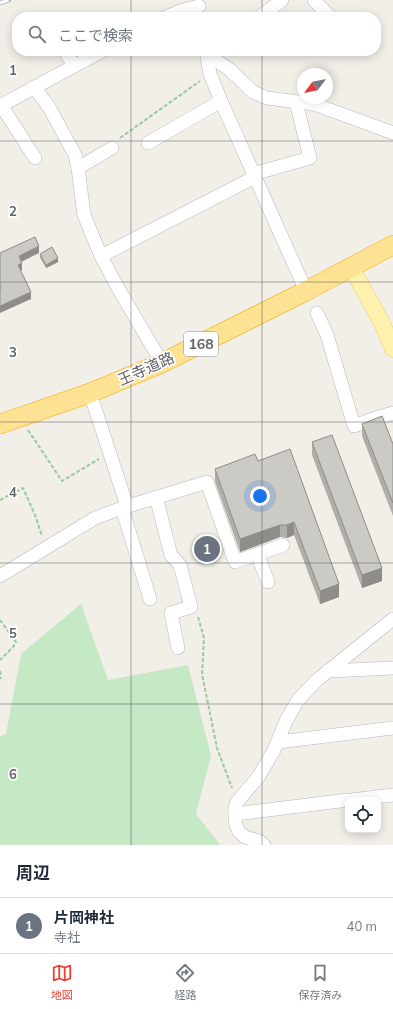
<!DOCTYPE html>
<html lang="ja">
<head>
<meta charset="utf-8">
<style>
	body { margin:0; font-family:Mulish,"Noto Sans JP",sans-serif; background:#f6f6f7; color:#1f2937 }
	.controls { position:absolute; right:12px; bottom:12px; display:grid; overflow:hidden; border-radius:8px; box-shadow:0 2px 10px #0003 }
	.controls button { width:36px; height:36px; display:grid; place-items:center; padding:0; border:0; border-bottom:1px solid #e0e1e3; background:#fff; color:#1f2937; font:20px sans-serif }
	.compass { position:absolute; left:297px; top:68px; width:36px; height:36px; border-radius:50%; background:#fff; box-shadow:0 2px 10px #0003; rotate:238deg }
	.you { position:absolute; left:260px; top:496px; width:14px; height:14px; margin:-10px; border:3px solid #fff; border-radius:50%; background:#1a73e8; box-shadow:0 0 0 6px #1a73e833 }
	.badge { display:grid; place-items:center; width:26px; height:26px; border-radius:50%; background:#ea4335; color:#fff; font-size:13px; font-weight:700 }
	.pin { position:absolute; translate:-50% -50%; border:2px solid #fff; box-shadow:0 1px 4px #0006 }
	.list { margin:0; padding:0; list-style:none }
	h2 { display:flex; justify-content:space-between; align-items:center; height:52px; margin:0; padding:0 16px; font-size:17px }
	h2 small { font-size:13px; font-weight:400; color:#747a83 }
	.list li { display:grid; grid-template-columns:26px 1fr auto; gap:12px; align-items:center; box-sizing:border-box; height:56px; padding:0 16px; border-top:1px solid #e0e1e3 }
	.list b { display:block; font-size:15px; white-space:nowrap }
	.list p { margin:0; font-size:13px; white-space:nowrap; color:#747a83 }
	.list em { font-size:13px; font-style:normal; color:#747a83 }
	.icon { flex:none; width:22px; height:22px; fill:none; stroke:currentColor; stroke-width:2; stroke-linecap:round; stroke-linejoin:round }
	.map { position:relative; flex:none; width:393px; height:845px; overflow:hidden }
	.search { position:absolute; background:#fff; box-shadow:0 2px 10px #0003; left:12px; right:12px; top:12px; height:44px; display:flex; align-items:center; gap:10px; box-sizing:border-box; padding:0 14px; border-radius:16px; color:#747a83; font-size:15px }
	.sheet { height:108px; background:#fff }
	nav { display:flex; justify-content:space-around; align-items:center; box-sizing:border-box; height:56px; border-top:1px solid #e0e1e3; background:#fff; font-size:11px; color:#747a83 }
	nav a { display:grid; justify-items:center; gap:2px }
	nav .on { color:#ea4335 }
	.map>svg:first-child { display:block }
</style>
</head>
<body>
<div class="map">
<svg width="393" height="845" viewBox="0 0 393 845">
	<rect width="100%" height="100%" fill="#f1efe8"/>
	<polygon fill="#c5e8c5" points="81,604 108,680 188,665 211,756 196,814 220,845 0,845 0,737 6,734 21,654"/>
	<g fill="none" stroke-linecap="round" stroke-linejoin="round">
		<g stroke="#b5b8bc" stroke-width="14">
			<g id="minor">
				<polyline points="314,0 330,17"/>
				<polyline points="166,17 180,11 199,6"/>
				<polyline points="260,17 282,0"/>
				<polyline points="65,51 74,66"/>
				<polyline points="206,51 210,74 221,101 306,291"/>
				<polyline points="211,51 207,54 230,70 253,92 267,98 314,104 393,133"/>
				<polyline points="34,87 49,107 75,155 78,168 84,215 101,256 118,288 162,363"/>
				<polyline points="1,105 35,158"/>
				<polyline points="0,106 102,51"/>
				<polyline points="148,143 221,101"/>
				<polyline points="78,168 112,148"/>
				<polyline points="253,174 310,158 296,102"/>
				<polyline points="101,256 255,177"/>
				<polyline points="317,313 327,335 354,426 375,418 393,413"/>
				<polyline points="90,393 127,506"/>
				<polyline points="156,497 171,555 180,565 191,607 171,613 178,648"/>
				<polyline points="122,508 150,599"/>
				<polyline points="257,554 268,582"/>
				<polyline points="0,576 95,518 122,508 207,482 235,562 283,545"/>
				<polyline points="328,671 393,668"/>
				<polyline points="278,742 393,728"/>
				<polyline points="352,800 393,795"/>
				<polyline points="235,814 348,800"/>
				<polyline points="264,845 259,841 245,837 239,832 236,825 235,818 235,808 237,802 259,776 274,750 286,721 298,700 317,680 393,619"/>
			</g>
		</g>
		<g stroke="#f2c960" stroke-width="17">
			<polyline id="major" points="351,267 382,323 393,349"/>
		</g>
		<g stroke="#f9ab00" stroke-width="20">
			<polyline id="highway" points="0,424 90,393 162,363 306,291 393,245"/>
		</g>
		<g stroke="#9cc7a9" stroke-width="2" stroke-dasharray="4 2" stroke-linecap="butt">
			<polyline points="120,138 200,81"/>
			<polyline points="28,430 62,481 99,459"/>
			<polyline points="0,500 23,488 35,515 42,536"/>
			<polyline points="198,617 204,638 202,674 217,748 232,788"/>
			<polyline points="0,620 16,642 13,647 0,660"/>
			<polyline points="0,671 1,677 0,679"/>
		</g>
		<use href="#minor" stroke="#fff" stroke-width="13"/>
		<use href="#major" stroke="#fff2af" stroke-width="16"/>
		<use href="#highway" stroke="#fde293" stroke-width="19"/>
		<g stroke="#b6b7b8" stroke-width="4.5">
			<polyline id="rail" points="0,3 9,0"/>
		</g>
		<use href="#rail" stroke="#fff" stroke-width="3" stroke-dasharray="9" stroke-linecap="butt"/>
	</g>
	<g fill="#afaea9">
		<polygon points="40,254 58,262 46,268 40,258"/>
		<polygon points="362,424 393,444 393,516 362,436"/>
		<polygon points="312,442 382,581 362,588 312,455"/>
		<polygon points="258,461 339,597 320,604 294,535 287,538 280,537 240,552 215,482 215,469"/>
	</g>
	<g fill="#8f8d8a">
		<polygon points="39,246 39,253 19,263 19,256"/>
		<polygon points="58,258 58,262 46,268 46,265"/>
		<polygon points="22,263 22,270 18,272 18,265"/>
		<polygon points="31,292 31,299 0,313 0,306"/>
		<polygon points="294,522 294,535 287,538 287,525"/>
		<polygon points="280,525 280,537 240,552 240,539"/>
		<polygon points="382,568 382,581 362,588 362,575"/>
		<polygon points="339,584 339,597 320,604 320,591"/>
	</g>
	<g fill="#cccac5" stroke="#8f8d8a">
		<polygon points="35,237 39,246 19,256 22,263 18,265 31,292 0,306 0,289 1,288 0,285 0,253"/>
		<polygon points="52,247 58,258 46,265 40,254"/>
		<polygon points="382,416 393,444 393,503 362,424"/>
		<polygon points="332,435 382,568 362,575 312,442"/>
		<polygon points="290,449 339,584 320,591 294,522 287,525 280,525 240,539 215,469 255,454 258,461"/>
	</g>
	<path fill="none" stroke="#5f6368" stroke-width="1" stroke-opacity="0.55" d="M131 0V17M262 0V17M131 51V845M262 51V845M0 141H393M0 282H393M0 422H393M0 563H393M0 704H393"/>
	<g text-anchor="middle" stroke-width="3.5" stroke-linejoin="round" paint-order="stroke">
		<rect fill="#fff" stroke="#8f9295" stroke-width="1" x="184" y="332" width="34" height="24" rx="3"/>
		<g font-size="14" font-weight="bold" fill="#5f6368">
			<text x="201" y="349">168</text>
		</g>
		<g font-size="15" fill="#5f6368" stroke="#fff">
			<text transform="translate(146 369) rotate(-24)" y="5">王寺道路</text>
		</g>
	</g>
	<g font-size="13" text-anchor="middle" font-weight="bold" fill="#5f6368" stroke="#fff" stroke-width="3.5" stroke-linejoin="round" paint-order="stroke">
		<text x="13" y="75">1</text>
		<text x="13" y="216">2</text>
		<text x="13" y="357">3</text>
		<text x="13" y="497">4</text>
		<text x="13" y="638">5</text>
		<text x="13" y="779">6</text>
	</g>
</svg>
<div class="controls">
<button><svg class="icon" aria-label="locate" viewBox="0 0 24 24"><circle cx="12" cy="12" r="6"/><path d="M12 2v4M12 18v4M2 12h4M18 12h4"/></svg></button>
</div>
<svg class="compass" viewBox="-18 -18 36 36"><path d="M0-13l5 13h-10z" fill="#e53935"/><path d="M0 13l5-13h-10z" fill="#747a83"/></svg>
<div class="you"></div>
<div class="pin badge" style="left:207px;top:549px;background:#6b7280">1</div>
<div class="search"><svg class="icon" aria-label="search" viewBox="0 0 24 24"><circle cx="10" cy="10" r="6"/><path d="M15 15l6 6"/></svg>ここで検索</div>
</div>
<section class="sheet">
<h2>周辺<small></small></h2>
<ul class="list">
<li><span class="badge" style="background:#6b7280">1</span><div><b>片岡神社</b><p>寺社</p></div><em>40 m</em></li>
</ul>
</section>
<nav>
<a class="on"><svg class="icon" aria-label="map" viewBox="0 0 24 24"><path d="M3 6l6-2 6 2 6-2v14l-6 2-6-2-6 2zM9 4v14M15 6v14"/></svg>地図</a>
<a><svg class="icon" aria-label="directions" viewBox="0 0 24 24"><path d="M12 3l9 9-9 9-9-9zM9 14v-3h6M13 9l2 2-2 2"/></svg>経路</a>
<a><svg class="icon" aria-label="saved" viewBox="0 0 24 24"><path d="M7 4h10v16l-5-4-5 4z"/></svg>保存済み</a>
</nav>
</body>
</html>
